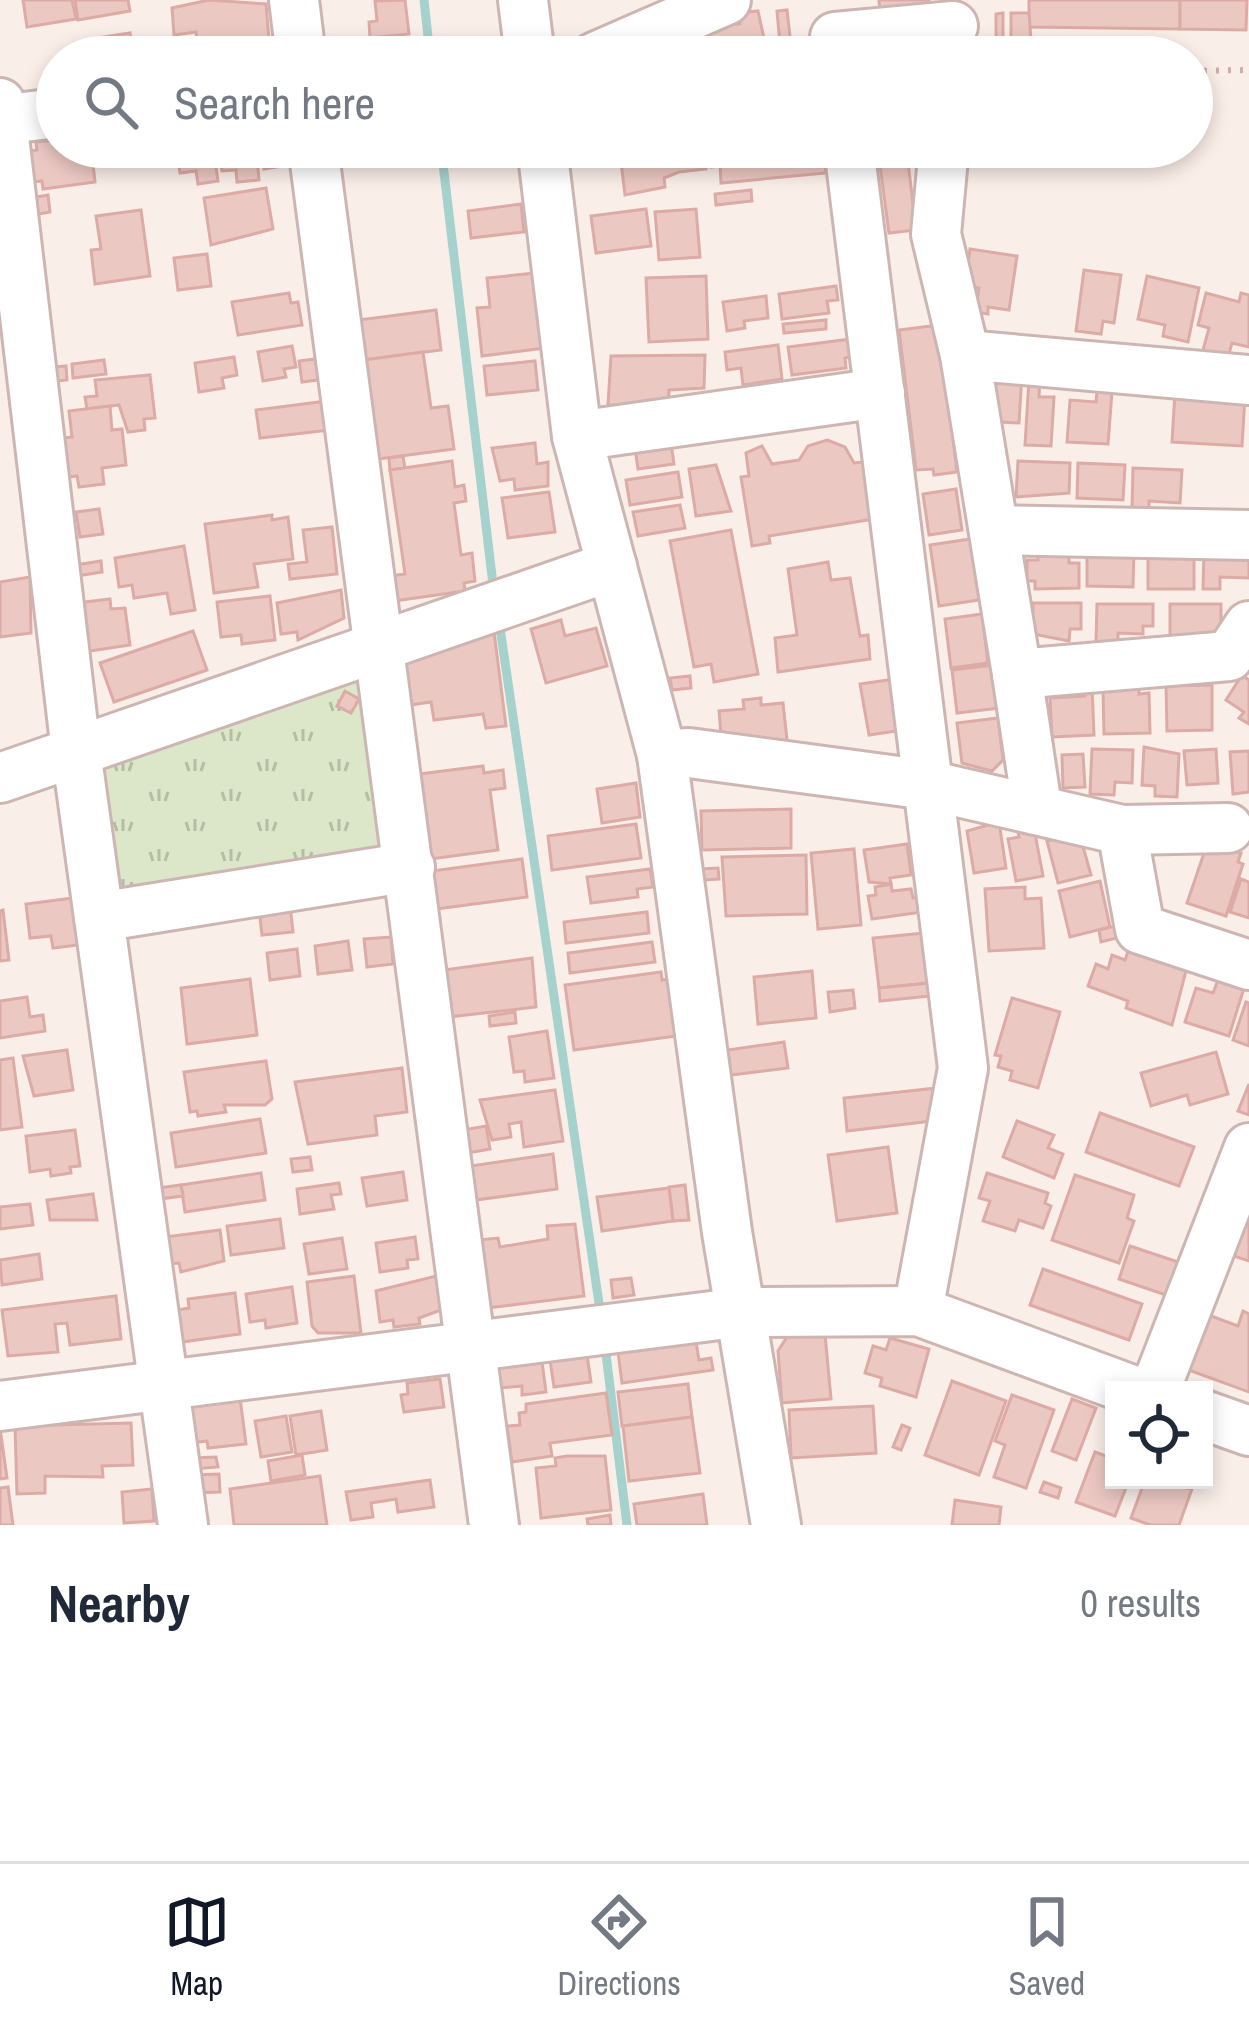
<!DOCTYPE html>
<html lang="en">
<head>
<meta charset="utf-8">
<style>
	body { margin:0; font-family:"Archivo Narrow",sans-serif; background:#f2f2f3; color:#1f2937 }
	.controls { position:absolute; right:36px; bottom:36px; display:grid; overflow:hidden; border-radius:0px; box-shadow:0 6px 18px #0003 }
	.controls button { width:108px; height:108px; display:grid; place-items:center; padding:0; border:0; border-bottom:3px solid #e0e1e3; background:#fff; color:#1f2937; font:60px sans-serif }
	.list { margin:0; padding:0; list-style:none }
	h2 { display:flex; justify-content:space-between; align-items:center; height:156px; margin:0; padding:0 48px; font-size:51px }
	h2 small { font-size:39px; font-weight:400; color:#747a83 }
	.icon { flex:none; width:66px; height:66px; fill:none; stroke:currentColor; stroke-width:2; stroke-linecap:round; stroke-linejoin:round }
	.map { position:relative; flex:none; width:1249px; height:1525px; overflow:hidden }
	.search { position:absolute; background:#fff; box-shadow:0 6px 18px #0003; left:36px; right:36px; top:36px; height:132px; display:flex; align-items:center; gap:30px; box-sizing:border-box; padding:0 42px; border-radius:66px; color:#747a83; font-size:45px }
	.sheet { height:336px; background:#fff }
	nav { display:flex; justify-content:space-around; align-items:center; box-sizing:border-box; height:168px; border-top:3px solid #e0e1e3; background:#fff; font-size:33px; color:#747a83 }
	nav a { display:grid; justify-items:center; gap:6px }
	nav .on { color:#111827 }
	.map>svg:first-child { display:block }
</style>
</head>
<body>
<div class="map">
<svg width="1249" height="1525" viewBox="0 0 1249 1525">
	<defs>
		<pattern id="park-tufts" width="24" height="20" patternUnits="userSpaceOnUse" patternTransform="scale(3)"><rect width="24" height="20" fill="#dce6c8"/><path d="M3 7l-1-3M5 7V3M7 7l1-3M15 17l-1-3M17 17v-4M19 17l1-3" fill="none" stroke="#b7bda5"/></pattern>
	</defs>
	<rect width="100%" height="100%" fill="#faeee8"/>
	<polygon fill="url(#park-tufts)" points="359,680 387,862 117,896 101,765"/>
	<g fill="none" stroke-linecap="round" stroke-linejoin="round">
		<g stroke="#a6d2cd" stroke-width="9">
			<polyline points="424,0 428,37"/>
			<polyline points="441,147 494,593"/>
			<polyline points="499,621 601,1317"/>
			<polyline points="605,1346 627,1525"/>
		</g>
	</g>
	<g fill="#ecc8c3" stroke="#ddaba5" stroke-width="3">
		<polygon points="23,0 72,0 76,19 27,27"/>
		<polygon points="75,0 128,0 130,11 78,20"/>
		<polygon points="209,0 266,4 269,40 231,44 230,38 197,41 196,32 174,35 172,8"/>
		<polygon points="405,0 409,34 370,38 369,22 377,21 375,1"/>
		<polygon points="879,0 929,0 930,7 880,13"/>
		<polygon points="1180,0 1180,29 1029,27 1029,0"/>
		<polygon points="1180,0 1247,0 1246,30 1180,29"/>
		<polygon points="787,10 792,54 781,55 777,11"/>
		<polygon points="758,11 768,57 706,57 703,27 740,24 739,13"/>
		<polygon points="1003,13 1003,38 996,38 996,14"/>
		<polygon points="1011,13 1029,13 1032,53 1022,53 1023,39 1011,39"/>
		<polygon points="130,33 134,57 92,57 90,39"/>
		<polygon points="996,45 1016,45 1015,53 995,53"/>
		<polygon points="57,140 57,147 91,147 95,182 43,189 42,181 25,183 22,152 37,150 36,142"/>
		<polygon points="176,147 213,147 218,181 198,184 196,171 180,173"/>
		<polygon points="219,147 256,147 259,180 237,182 236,170 222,171"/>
		<polygon points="261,147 299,147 301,163 264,169"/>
		<polygon points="607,147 704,147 706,169 679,172 664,178 665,187 625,195 621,162 609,164"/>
		<polygon points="823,147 826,173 721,183 720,166 711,167 709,149"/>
		<polygon points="908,162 916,230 889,233 880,166"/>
		<polygon points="266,188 273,229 211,245 204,198"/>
		<polygon points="751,190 752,201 716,205 715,194"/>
		<polygon points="48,195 50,212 27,216 25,199"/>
		<polygon points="521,204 524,232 471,238 468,211"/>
		<polygon points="646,209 651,246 596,253 591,216"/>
		<polygon points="696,209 700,257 659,260 655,212"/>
		<polygon points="141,210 150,276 95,284 91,250 101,249 96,216"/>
		<polygon points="970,249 1017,256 1009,310 988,307 988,314 975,312 979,288 965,286"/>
		<polygon points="207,254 211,286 178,290 174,258"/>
		<polygon points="1084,270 1121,275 1114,323 1103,321 1101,334 1076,331"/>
		<polygon points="536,273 545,348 482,356 477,308 490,307 487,278"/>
		<polygon points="706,276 708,339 649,342 646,278"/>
		<polygon points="1147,276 1199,288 1188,342 1163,336 1165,325 1138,319"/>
		<polygon points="836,286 838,300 827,301 829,313 782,319 779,294"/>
		<polygon points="289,293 291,303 298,302 302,325 238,335 232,302"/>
		<polygon points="1206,293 1239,302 1241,293 1249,295 1249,347 1232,343 1227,361 1202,354 1209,328 1198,325"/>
		<polygon points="766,296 768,318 744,321 745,328 727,331 723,302"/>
		<polygon points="436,310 441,350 364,360 359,320"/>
		<polygon points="826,320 826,329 784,333 783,324"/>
		<polygon points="939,325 957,472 934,475 933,469 916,470 899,330"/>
		<polygon points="851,339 854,356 845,358 846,368 792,375 788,347"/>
		<polygon points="778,345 782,379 743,385 741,368 727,370 725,352"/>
		<polygon points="292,346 296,367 284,369 286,377 263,381 258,352"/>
		<polygon points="423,352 431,408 448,406 454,449 378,459 364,360"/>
		<polygon points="705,355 704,388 669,390 668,405 608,405 611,356"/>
		<polygon points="234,357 237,375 222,378 224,388 199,392 195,363"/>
		<polygon points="330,357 333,378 302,382 299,361"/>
		<polygon points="104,360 106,374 73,378 72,364"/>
		<polygon points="535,361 538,390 487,395 484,366"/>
		<polygon points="66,366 67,380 46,382 44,368"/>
		<polygon points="992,372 1022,374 1019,423 999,422 999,413 989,412"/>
		<polygon points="150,375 155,418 144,419 145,430 128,432 119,405 87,409 85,397 97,396 95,380"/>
		<polygon points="1029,379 1040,379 1039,397 1054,397 1051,446 1025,445"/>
		<polygon points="1097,391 1112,392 1108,444 1067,442 1070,400 1096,402"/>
		<polygon points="1175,392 1245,396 1242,446 1172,442"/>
		<polygon points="327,401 330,430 260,438 256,410"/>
		<polygon points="110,406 112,430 122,429 126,465 102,468 104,484 79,487 77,476 68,477 63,438 72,437 69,411"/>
		<polygon points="827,440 845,447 854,463 864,462 874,519 769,536 770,543 752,546 741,477 749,476 746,453 762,446 772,464 799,460 808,446"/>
		<polygon points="535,443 537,464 548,462 548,486 515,490 514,479 500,481 492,448"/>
		<polygon points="671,443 674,464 638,469 635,448"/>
		<polygon points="403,456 405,468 390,470 389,458"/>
		<polygon points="452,461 455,487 464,485 466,501 454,503 461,555 472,553 475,581 464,583 465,591 394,601 391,576 405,574 390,470"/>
		<polygon points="1018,461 1070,463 1069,493 1016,497"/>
		<polygon points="1078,463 1125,465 1123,500 1077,498"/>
		<polygon points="716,465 731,511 696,516 689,469"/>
		<polygon points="1133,468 1182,470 1180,503 1149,501 1149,510 1132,509"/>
		<polygon points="678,472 682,497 630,505 626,480"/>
		<polygon points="956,489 962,530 929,535 923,494"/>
		<polygon points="549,492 555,532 508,538 502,498"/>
		<polygon points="680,505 685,528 638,536 633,512"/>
		<polygon points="99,509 103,534 80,537 76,512"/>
		<polygon points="272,515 272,520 288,517 293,559 254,564 258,587 214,593 205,524"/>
		<polygon points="332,527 337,574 290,579 288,564 307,562 303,530"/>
		<polygon points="731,530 758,674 714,682 711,664 694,667 670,541"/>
		<polygon points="970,539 979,600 939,606 930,545"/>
		<polygon points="1069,545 1069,563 1079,563 1079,588 1035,589 1035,581 1027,581 1027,560 1038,560 1038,546"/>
		<polygon points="184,546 195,610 171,614 167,593 134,598 132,585 119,587 115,558"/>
		<polygon points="1148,547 1186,547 1186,559 1194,559 1194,589 1148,589"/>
		<polygon points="1204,548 1249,549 1249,578 1220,577 1220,589 1203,589"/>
		<polygon points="1087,549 1134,549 1133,587 1087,586"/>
		<polygon points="101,561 102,572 77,576 75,565"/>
		<polygon points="828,562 831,580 850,578 860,636 868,635 870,659 778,672 775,638 797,635 788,569"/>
		<polygon points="30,577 31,633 0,637 0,582"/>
		<polygon points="341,590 344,618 298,640 297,632 281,634 277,603"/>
		<polygon points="270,596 275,640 242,644 241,635 221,637 217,602"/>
		<polygon points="110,599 111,609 125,608 130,645 83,652 76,603"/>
		<polygon points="1033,603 1081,603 1081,629 1070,629 1069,641 1033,634"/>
		<polygon points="1097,604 1153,604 1153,626 1143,626 1143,634 1118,633 1118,642 1096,642"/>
		<polygon points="1170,604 1221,604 1221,633 1198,633 1198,643 1170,643"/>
		<polygon points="982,614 988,663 951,668 945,619"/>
		<polygon points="561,620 565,636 596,628 607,666 546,683 531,629"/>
		<polygon points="493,624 506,726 486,728 483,714 434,720 431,702 410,705 404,654"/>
		<polygon points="193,631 207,670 114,702 100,663"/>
		<polygon points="994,665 1000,708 957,713 952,670"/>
		<polygon points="1242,675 1249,680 1249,724 1239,718 1244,712 1226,700"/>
		<polygon points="690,676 691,688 672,690 670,678"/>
		<polygon points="895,679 903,730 869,735 860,684"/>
		<polygon points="1113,679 1139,679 1139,694 1149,693 1150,733 1104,734 1103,690 1113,691"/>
		<polygon points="1212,685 1212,730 1167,731 1166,686"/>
		<polygon points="1085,686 1092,686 1094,735 1052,737 1050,698 1085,696"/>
		<polygon points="345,691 359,699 351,713 337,706"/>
		<polygon points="761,698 761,705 783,703 787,740 722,747 719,711 744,709 743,700"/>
		<polygon points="998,718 1003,760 992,771 962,763 957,723"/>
		<polygon points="1144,747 1179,754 1177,797 1155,796 1155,786 1142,785"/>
		<polygon points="1092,749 1133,750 1132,783 1115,782 1114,795 1090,794"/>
		<polygon points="1216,749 1218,783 1187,785 1184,751"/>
		<polygon points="1249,751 1249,792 1233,794 1230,752"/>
		<polygon points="1083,754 1085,787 1063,788 1062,755"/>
		<polygon points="483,766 484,773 503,770 505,788 490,790 498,850 430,859 419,774"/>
		<polygon points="636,783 640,817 602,823 597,789"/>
		<polygon points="791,809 791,848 702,850 701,811"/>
		<polygon points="999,822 1006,868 974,873 967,831"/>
		<polygon points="1033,823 1043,876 1016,881 1008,839 1019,837 1017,827"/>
		<polygon points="636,824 641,858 552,870 548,836"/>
		<polygon points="1079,832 1091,875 1058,883 1047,841"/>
		<polygon points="907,844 911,875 890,878 891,884 869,882 864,850"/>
		<polygon points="1221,846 1241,853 1238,862 1243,864 1226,916 1187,903 1205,850 1218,854"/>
		<polygon points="854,849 861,925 818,929 811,853"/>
		<polygon points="806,855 807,914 726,916 722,857"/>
		<polygon points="522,859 527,897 436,909 432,871"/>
		<polygon points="718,868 719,879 704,880 702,869"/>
		<polygon points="650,869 653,887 637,889 638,897 591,903 587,877"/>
		<polygon points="1241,879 1249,882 1249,918 1230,912"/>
		<polygon points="1100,881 1110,927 1070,937 1059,891"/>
		<polygon points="891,884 892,891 911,889 913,898 920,897 922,912 872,919 868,896 876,895 875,887"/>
		<polygon points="1025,887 1025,899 1041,898 1044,948 989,951 985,889"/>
		<polygon points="73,898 78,945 53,948 51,936 30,938 26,904"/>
		<polygon points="290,905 293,932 262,935 259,909"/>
		<polygon points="3,910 9,960 0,961 0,911"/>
		<polygon points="647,912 649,933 566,943 564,922"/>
		<polygon points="1123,924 1125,936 1101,942 1099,930"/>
		<polygon points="925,933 930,983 879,988 873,938"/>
		<polygon points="391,937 393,964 367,967 364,939"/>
		<polygon points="348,941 352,970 318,974 315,946"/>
		<polygon points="652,942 655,962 570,973 568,953"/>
		<polygon points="1130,946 1187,967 1172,1025 1126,1008 1128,1001 1088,986 1096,964 1108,969 1112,955 1125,960"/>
		<polygon points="297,949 300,976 270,980 267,953"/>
		<polygon points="532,958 536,1007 449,1017 444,970"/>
		<polygon points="812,971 816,1018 758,1024 754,977"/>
		<polygon points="661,972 662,980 669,979 676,1036 574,1050 565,985"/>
		<polygon points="250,979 257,1035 187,1044 181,988"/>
		<polygon points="1218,980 1244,988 1229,1036 1185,1022 1196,988 1213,993"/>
		<polygon points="930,983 931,996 880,1001 879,988"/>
		<polygon points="853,990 855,1008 830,1012 828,992"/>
		<polygon points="27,997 30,1017 43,1015 45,1031 0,1038 0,1001"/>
		<polygon points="1012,998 1060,1012 1038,1088 1010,1080 1012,1071 998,1067 1001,1056 995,1055"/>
		<polygon points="1246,1002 1249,1003 1249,1046 1233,1040"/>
		<polygon points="515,1012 516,1023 490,1026 489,1016"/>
		<polygon points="547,1031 554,1078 525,1082 524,1071 514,1072 509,1037"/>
		<polygon points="784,1042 788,1068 731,1075 728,1050"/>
		<polygon points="67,1050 73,1090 34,1096 23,1056"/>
		<polygon points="1216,1052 1228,1094 1190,1105 1187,1095 1151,1106 1141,1073"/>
		<polygon points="13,1058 22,1127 0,1130 0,1060"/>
		<polygon points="266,1061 272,1099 265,1105 224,1105 226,1112 198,1116 197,1111 190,1112 184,1072"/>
		<polygon points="402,1068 407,1112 375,1116 377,1135 308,1144 295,1082"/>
		<polygon points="1249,1084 1249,1115 1238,1111"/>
		<polygon points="937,1088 941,1120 847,1131 844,1098"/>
		<polygon points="555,1090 563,1141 524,1147 521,1122 509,1124 511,1137 492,1140 480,1100"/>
		<polygon points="1100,1113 1194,1147 1179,1186 1086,1152"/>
		<polygon points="260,1119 266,1153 176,1167 171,1133"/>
		<polygon points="1017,1121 1054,1135 1048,1148 1063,1154 1054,1178 1003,1157"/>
		<polygon points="486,1126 490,1149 462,1154 458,1131"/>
		<polygon points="75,1130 80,1166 70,1167 71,1173 51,1176 50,1169 30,1172 26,1136"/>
		<polygon points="888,1147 897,1213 837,1221 828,1155"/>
		<polygon points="553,1154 557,1189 476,1200 471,1166"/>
		<polygon points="310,1157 312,1170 293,1172 291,1159"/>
		<polygon points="403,1172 407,1200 367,1206 362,1178"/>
		<polygon points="261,1173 265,1200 185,1212 181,1185"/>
		<polygon points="987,1173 1048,1193 1045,1203 1051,1206 1043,1228 1019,1220 1015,1231 983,1221 990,1201 979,1198"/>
		<polygon points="1075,1175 1134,1195 1127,1218 1134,1221 1119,1263 1052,1240"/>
		<polygon points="339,1183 341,1194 331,1195 334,1209 300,1214 297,1189"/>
		<polygon points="181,1185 183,1196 160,1199 158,1188"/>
		<polygon points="685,1185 689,1220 673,1221 669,1187"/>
		<polygon points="669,1188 673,1221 602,1231 597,1197"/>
		<polygon points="93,1194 97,1220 50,1220 47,1200"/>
		<polygon points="30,1204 33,1225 0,1229 0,1207"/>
		<polygon points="1249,1210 1249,1261 1234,1256"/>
		<polygon points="280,1219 284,1248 231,1255 227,1226"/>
		<polygon points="575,1224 584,1296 487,1308 478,1240 498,1238 500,1247 548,1239 547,1226"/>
		<polygon points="220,1230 224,1261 181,1272 179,1263 168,1264 165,1237"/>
		<polygon points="415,1237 418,1259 407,1260 408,1268 380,1272 376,1243"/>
		<polygon points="342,1238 347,1269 309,1274 304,1244"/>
		<polygon points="1130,1246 1178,1262 1166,1295 1119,1279"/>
		<polygon points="39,1254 42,1279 2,1285 0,1260"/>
		<polygon points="1043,1269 1142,1304 1129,1340 1030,1305"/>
		<polygon points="354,1276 361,1333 318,1333 312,1326 307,1282"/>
		<polygon points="436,1276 441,1310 419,1318 420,1324 394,1327 393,1320 380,1322 376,1291"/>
		<polygon points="631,1278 634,1295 613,1298 611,1280"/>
		<polygon points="292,1287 297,1323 266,1328 265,1320 250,1322 246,1294"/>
		<polygon points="235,1293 240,1334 182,1342 178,1310 189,1308 188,1299"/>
		<polygon points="116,1296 121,1339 70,1345 67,1323 55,1324 58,1352 8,1356 2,1310"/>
		<polygon points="1195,1310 1238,1326 1243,1311 1249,1314 1249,1392 1175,1365"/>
		<polygon points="825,1334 831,1399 782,1403 778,1351 787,1337"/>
		<polygon points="890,1338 929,1349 916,1397 880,1386 882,1378 865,1373 873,1346 886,1350"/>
		<polygon points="696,1342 699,1360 711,1358 713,1370 622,1383 618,1352"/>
		<polygon points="587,1355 591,1382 554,1387 550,1360"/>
		<polygon points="542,1362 546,1392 522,1395 522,1386 500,1388 497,1367"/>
		<polygon points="440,1379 444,1407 404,1412 401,1395 408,1394 407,1383"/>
		<polygon points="952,1381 1006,1401 979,1475 925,1455"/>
		<polygon points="688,1384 692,1417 622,1426 618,1392"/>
		<polygon points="606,1393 612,1435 550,1443 552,1456 512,1462 507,1426 520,1425 519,1413 526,1412 526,1404"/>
		<polygon points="1012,1395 1054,1410 1026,1488 994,1477 1005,1445 995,1441"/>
		<polygon points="240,1398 246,1444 208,1448 207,1441 191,1443 186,1404"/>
		<polygon points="1072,1399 1096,1408 1076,1460 1052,1451"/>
		<polygon points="873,1406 876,1453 791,1458 789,1410"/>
		<polygon points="321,1411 327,1450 296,1455 290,1416"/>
		<polygon points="286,1416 292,1452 261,1457 255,1421"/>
		<polygon points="692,1417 700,1473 629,1481 623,1426"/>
		<polygon points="131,1423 133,1465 102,1466 103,1477 45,1476 45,1493 17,1494 15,1426"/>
		<polygon points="902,1425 910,1428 901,1450 893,1447"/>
		<polygon points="0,1428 7,1478 0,1479"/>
		<polygon points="1095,1452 1114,1459 1114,1480 1129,1480 1115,1516 1076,1502"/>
		<polygon points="302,1455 305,1475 271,1481 268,1461"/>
		<polygon points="567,1456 605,1456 611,1510 541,1518 536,1468 556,1466 555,1458"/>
		<polygon points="216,1457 218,1467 193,1469 192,1458"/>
		<polygon points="219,1474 220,1492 195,1493 193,1475"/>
		<polygon points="320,1476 327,1525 234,1525 230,1489"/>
		<polygon points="430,1480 434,1507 398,1512 396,1499 371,1503 373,1517 351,1520 346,1492"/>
		<polygon points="1145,1480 1192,1489 1179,1525 1150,1525 1131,1518"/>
		<polygon points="1044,1482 1061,1488 1058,1498 1040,1492"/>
		<polygon points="8,1487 13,1525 0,1525 0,1488"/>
		<polygon points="152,1489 154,1521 124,1523 122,1492"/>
		<polygon points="703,1494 707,1525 637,1525 634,1504"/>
		<polygon points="955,1500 1001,1507 999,1525 952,1525"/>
		<polygon points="610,1515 611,1525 588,1525 587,1519"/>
	</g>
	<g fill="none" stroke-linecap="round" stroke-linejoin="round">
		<g stroke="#cdb6b2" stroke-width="54">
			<g id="minor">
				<polyline points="294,0 301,57"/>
				<polyline points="523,0 530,57"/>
				<polyline points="835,37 953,26"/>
				<polyline points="595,57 726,0"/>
				<polyline points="0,103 76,751 183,1525"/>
				<polyline points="0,120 57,113"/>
				<polyline points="313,147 494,1525"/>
				<polyline points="542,147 577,436 662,755 727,1232 776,1525"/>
				<polyline points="849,147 963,1068 918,1311"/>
				<polyline points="944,147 936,234 965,355"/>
				<polyline points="1249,380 965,355 1017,674 1229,656 1249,626"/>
				<polyline points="577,436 880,393"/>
				<polyline points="994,530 1249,535"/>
				<polyline points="1017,674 1037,807"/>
				<polyline points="662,755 689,753 928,785 1122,830 1140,929 1249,965"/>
				<polyline points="0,778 612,566"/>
				<polyline points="1122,830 1228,828"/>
				<polyline points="99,917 410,867"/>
				<polyline points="1155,1390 1249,1148"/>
				<polyline points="0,1406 743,1312 918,1311 1132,1390"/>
				<polyline points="1204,1415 1249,1431"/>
			</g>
		</g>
		<polyline stroke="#d1aba6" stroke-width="6" stroke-dasharray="3 9" stroke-linecap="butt" points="1192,71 1249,70"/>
		<use href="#minor" stroke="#fff" stroke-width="48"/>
	</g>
</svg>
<div class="controls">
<button><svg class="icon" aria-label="locate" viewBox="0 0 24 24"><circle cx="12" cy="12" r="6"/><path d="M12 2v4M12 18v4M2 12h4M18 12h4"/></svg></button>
</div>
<div class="search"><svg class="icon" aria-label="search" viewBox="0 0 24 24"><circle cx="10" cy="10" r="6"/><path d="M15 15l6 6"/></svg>Search here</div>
</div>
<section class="sheet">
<h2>Nearby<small>0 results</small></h2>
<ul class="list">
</ul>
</section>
<nav>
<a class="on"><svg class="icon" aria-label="map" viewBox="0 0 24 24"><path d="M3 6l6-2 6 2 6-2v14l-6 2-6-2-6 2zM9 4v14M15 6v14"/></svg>Map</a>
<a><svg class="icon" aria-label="directions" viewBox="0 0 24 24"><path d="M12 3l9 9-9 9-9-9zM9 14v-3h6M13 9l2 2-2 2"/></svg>Directions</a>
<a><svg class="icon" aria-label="saved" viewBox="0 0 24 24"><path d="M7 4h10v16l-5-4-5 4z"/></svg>Saved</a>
</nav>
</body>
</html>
